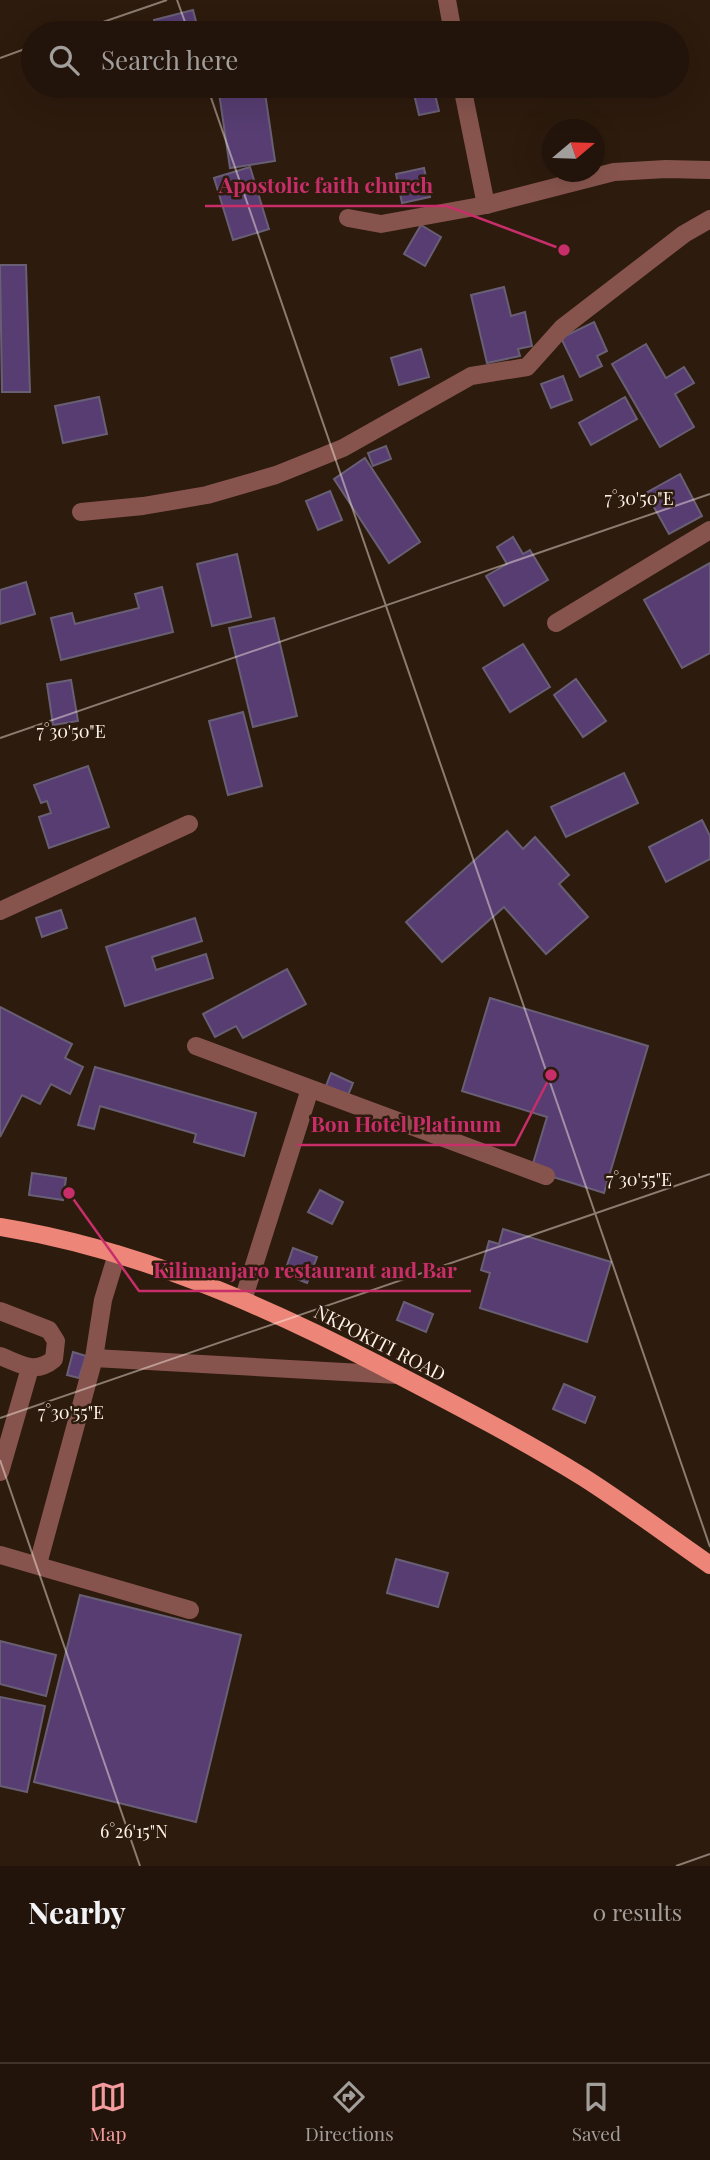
<!DOCTYPE html>
<html lang="en">
<head>
<meta charset="utf-8">
<style>
	body { margin:0; font-family:"Playfair Display",serif; background:#2a1d13; color:#f1f3f6 }
	.compass { position:absolute; left:542px; top:119px; width:63px; height:63px; border-radius:50%; background:#22140a; box-shadow:0 7px 28px #0002; rotate:71deg }
	.list { margin:0; padding:0; list-style:none }
	h2 { display:flex; justify-content:space-between; align-items:center; height:91px; margin:0; padding:0 28px; font-size:30px }
	h2 small { font-size:23px; font-weight:400; color:#a29e9c }
	.icon { flex:none; width:38px; height:38px; fill:none; stroke:currentColor; stroke-width:2; stroke-linecap:round; stroke-linejoin:round }
	.map { position:relative; flex:none; width:710px; height:1866px; overflow:hidden }
	.search { position:absolute; background:#22140a; box-shadow:0 7px 28px #0002; left:21px; right:21px; top:21px; height:77px; display:flex; align-items:center; gap:18px; box-sizing:border-box; padding:0 24px; border-radius:38px; color:#a29e9c; font-size:26px }
	.sheet { height:196px; background:#22140a }
	nav { display:flex; justify-content:space-around; align-items:center; box-sizing:border-box; height:98px; border-top:2px solid #3f332b; background:#22140a; font-size:19px; color:#a29e9c }
	nav a { display:grid; justify-items:center; gap:4px }
	nav .on { color:#f59b9e }
	.map>svg:first-child { display:block }
</style>
</head>
<body>
<div class="map">
<svg width="710" height="1866" viewBox="0 0 710 1866">
	<rect width="100%" height="100%" fill="#2d1b0d"/>
	<g fill="#573d72" stroke="#695f75" stroke-width="2">
		<polygon points="193,10 199,33 157,33 154,20"/>
		<polygon points="171,86 211,86 174,96"/>
		<polygon points="218,86 264,86 275,161 230,168"/>
		<polygon points="412,86 433,86 439,111 419,115"/>
		<polygon points="250,167 269,229 233,240 214,178"/>
		<polygon points="424,168 430,197 402,203 396,174"/>
		<polygon points="421,225 441,237 425,266 404,254"/>
		<polygon points="0,265 26,265 30,392 2,392"/>
		<polygon points="504,287 511,316 525,312 532,346 518,349 520,356 487,363 471,295"/>
		<polygon points="594,322 607,351 597,356 602,366 580,377 561,338"/>
		<polygon points="646,344 666,378 684,367 694,383 675,394 694,427 660,447 612,364"/>
		<polygon points="421,349 429,377 399,385 391,358"/>
		<polygon points="563,376 572,400 551,408 541,384"/>
		<polygon points="99,397 107,434 63,443 55,406"/>
		<polygon points="625,397 637,419 591,445 579,423"/>
		<polygon points="386,446 391,459 373,466 368,453"/>
		<polygon points="365,458 420,542 389,563 334,479"/>
		<polygon points="680,474 702,516 669,534 646,493"/>
		<polygon points="330,491 342,520 318,530 306,501"/>
		<polygon points="513,537 523,554 530,550 548,580 504,606 486,576 507,564 497,547"/>
		<polygon points="237,554 251,617 212,626 197,564"/>
		<polygon points="710,563 710,653 682,668 644,600"/>
		<polygon points="26,582 35,614 0,624 0,590"/>
		<polygon points="162,587 173,632 61,660 51,618 72,613 75,624 139,608 135,594"/>
		<polygon points="274,618 297,716 253,727 229,628"/>
		<polygon points="523,644 550,687 510,712 483,668"/>
		<polygon points="576,679 606,721 583,737 554,695"/>
		<polygon points="71,680 78,721 53,725 47,684"/>
		<polygon points="243,712 262,786 228,795 209,721"/>
		<polygon points="88,766 109,827 49,848 39,817 51,813 47,801 41,803 34,785"/>
		<polygon points="624,773 638,803 566,837 551,807"/>
		<polygon points="702,820 710,836 710,859 666,882 649,847"/>
		<polygon points="507,831 523,849 535,837 569,875 559,884 588,917 546,954 504,907 442,962 406,922"/>
		<polygon points="61,910 67,928 42,937 36,918"/>
		<polygon points="195,918 202,941 152,957 156,970 206,954 213,978 125,1006 106,947"/>
		<polygon points="287,969 306,1004 243,1038 236,1026 215,1037 203,1014"/>
		<polygon points="490,998 648,1046 604,1193 531,1170 547,1117 462,1091"/>
		<polygon points="0,1007 72,1044 65,1058 83,1067 70,1094 51,1084 40,1104 22,1095 0,1137"/>
		<polygon points="95,1067 256,1113 244,1156 194,1142 196,1134 100,1106 94,1129 78,1125"/>
		<polygon points="331,1073 353,1083 346,1100 324,1091"/>
		<polygon points="32,1173 66,1178 63,1200 29,1195"/>
		<polygon points="320,1190 343,1202 332,1224 308,1212"/>
		<polygon points="503,1229 611,1262 587,1342 480,1308 490,1273 481,1270 489,1241 499,1244"/>
		<polygon points="293,1248 317,1257 307,1283 284,1274"/>
		<polygon points="404,1302 433,1314 426,1332 397,1320"/>
		<polygon points="73,1352 86,1356 79,1378 67,1375"/>
		<polygon points="564,1384 595,1397 585,1423 553,1409"/>
		<polygon points="396,1559 448,1573 438,1607 387,1593"/>
		<polygon points="80,1595 241,1635 196,1822 34,1782"/>
		<polygon points="0,1641 56,1655 46,1696 0,1684"/>
		<polygon points="0,1697 45,1706 27,1792 0,1786"/>
	</g>
	<g fill="none" stroke-linecap="round" stroke-linejoin="round">
		<g stroke="#86544d" stroke-width="18">
			<polyline points="447,0 453,33"/>
			<polyline points="462,86 486,205"/>
			<polyline points="348,218 381,224 486,205 614,172 666,169 710,170"/>
			<polyline points="81,512 143,506 207,495 276,475 343,448 471,376 527,367 562,328 684,234 710,219"/>
			<polyline points="556,623 710,530"/>
			<polyline points="0,911 189,824"/>
			<polyline points="196,1046 546,1176"/>
			<polyline points="243,1300 310,1089"/>
			<path d="M0 1311 49 1330 56 1341 54 1359C35 1375 21 1364 0 1356"/>
			<polyline points="94,1358 398,1375"/>
			<polyline points="0,1472 30,1368"/>
			<polyline points="0,1555 190,1610"/>
			<polyline points="38,1564 94,1358 103,1300 117,1254"/>
		</g>
		<path stroke="#ed8679" stroke-width="18" d="M0 1227C136 1249 262 1304 383 1367 450 1402 518 1437 583 1477 627 1505 668 1536 710 1565"/>
	</g>
	<path fill="none" stroke="#fff2e9" stroke-width="2" stroke-opacity="0.45" d="M177 0 189 33M71 33 167 0M0 58 33 46M207 86 710 1547M0 738 710 494M0 1418 710 1174M0 1460 140 1866M676 1866 710 1854"/>
	<g text-anchor="middle" stroke-width="5" stroke-linejoin="round" paint-order="stroke">
		<g font-size="19" fill="#fff2e9" stroke="#2d1b0d">
			<text transform="translate(380 1343) rotate(27)" y="7">NKPOKITI ROAD</text>
		</g>
	</g>
	<g font-size="18" text-anchor="middle" fill="#fff2e9" stroke="#2d1b0d" stroke-width="5" stroke-linejoin="round" paint-order="stroke">
		<text x="639" y="505">7°30'50"E</text>
		<text x="71" y="738">7°30'50"E</text>
		<text x="639" y="1186">7°30'55"E</text>
		<text x="71" y="1419">7°30'55"E</text>
		<text x="134" y="1838">6°26'15"N</text>
	</g>
	<path fill="none" stroke="#c82e69" stroke-width="2.5" d="M564 250L447 206H205M551 1075L515 1145H297M69 1193L139 1291H471"/>
	<g fill="#c82e69" stroke="#2d1b0d" stroke-width="2.5">
		<circle cx="564" cy="250" r="7"/>
		<circle cx="551" cy="1075" r="7"/>
		<circle cx="69" cy="1193" r="7"/>
	</g>
	<g font-size="21" text-anchor="middle" font-weight="bold" fill="#c82e69" stroke="#2d1b0d" stroke-width="5" stroke-linejoin="round" paint-order="stroke">
		<text x="326" y="193">Apostolic faith church</text>
		<text x="406" y="1132">Bon Hotel Platinum</text>
		<text x="305" y="1278">Kilimanjaro restaurant and Bar</text>
	</g>
</svg>
<svg class="compass" viewBox="-18 -18 36 36"><path d="M0-13l5 13h-10z" fill="#e53935"/><path d="M0 13l5-13h-10z" fill="#a29e9c"/></svg>
<div class="search"><svg class="icon" aria-label="search" viewBox="0 0 24 24"><circle cx="10" cy="10" r="6"/><path d="M15 15l6 6"/></svg>Search here</div>
</div>
<section class="sheet">
<h2>Nearby<small>0 results</small></h2>
<ul class="list">
</ul>
</section>
<nav>
<a class="on"><svg class="icon" aria-label="map" viewBox="0 0 24 24"><path d="M3 6l6-2 6 2 6-2v14l-6 2-6-2-6 2zM9 4v14M15 6v14"/></svg>Map</a>
<a><svg class="icon" aria-label="directions" viewBox="0 0 24 24"><path d="M12 3l9 9-9 9-9-9zM9 14v-3h6M13 9l2 2-2 2"/></svg>Directions</a>
<a><svg class="icon" aria-label="saved" viewBox="0 0 24 24"><path d="M7 4h10v16l-5-4-5 4z"/></svg>Saved</a>
</nav>
</body>
</html>
